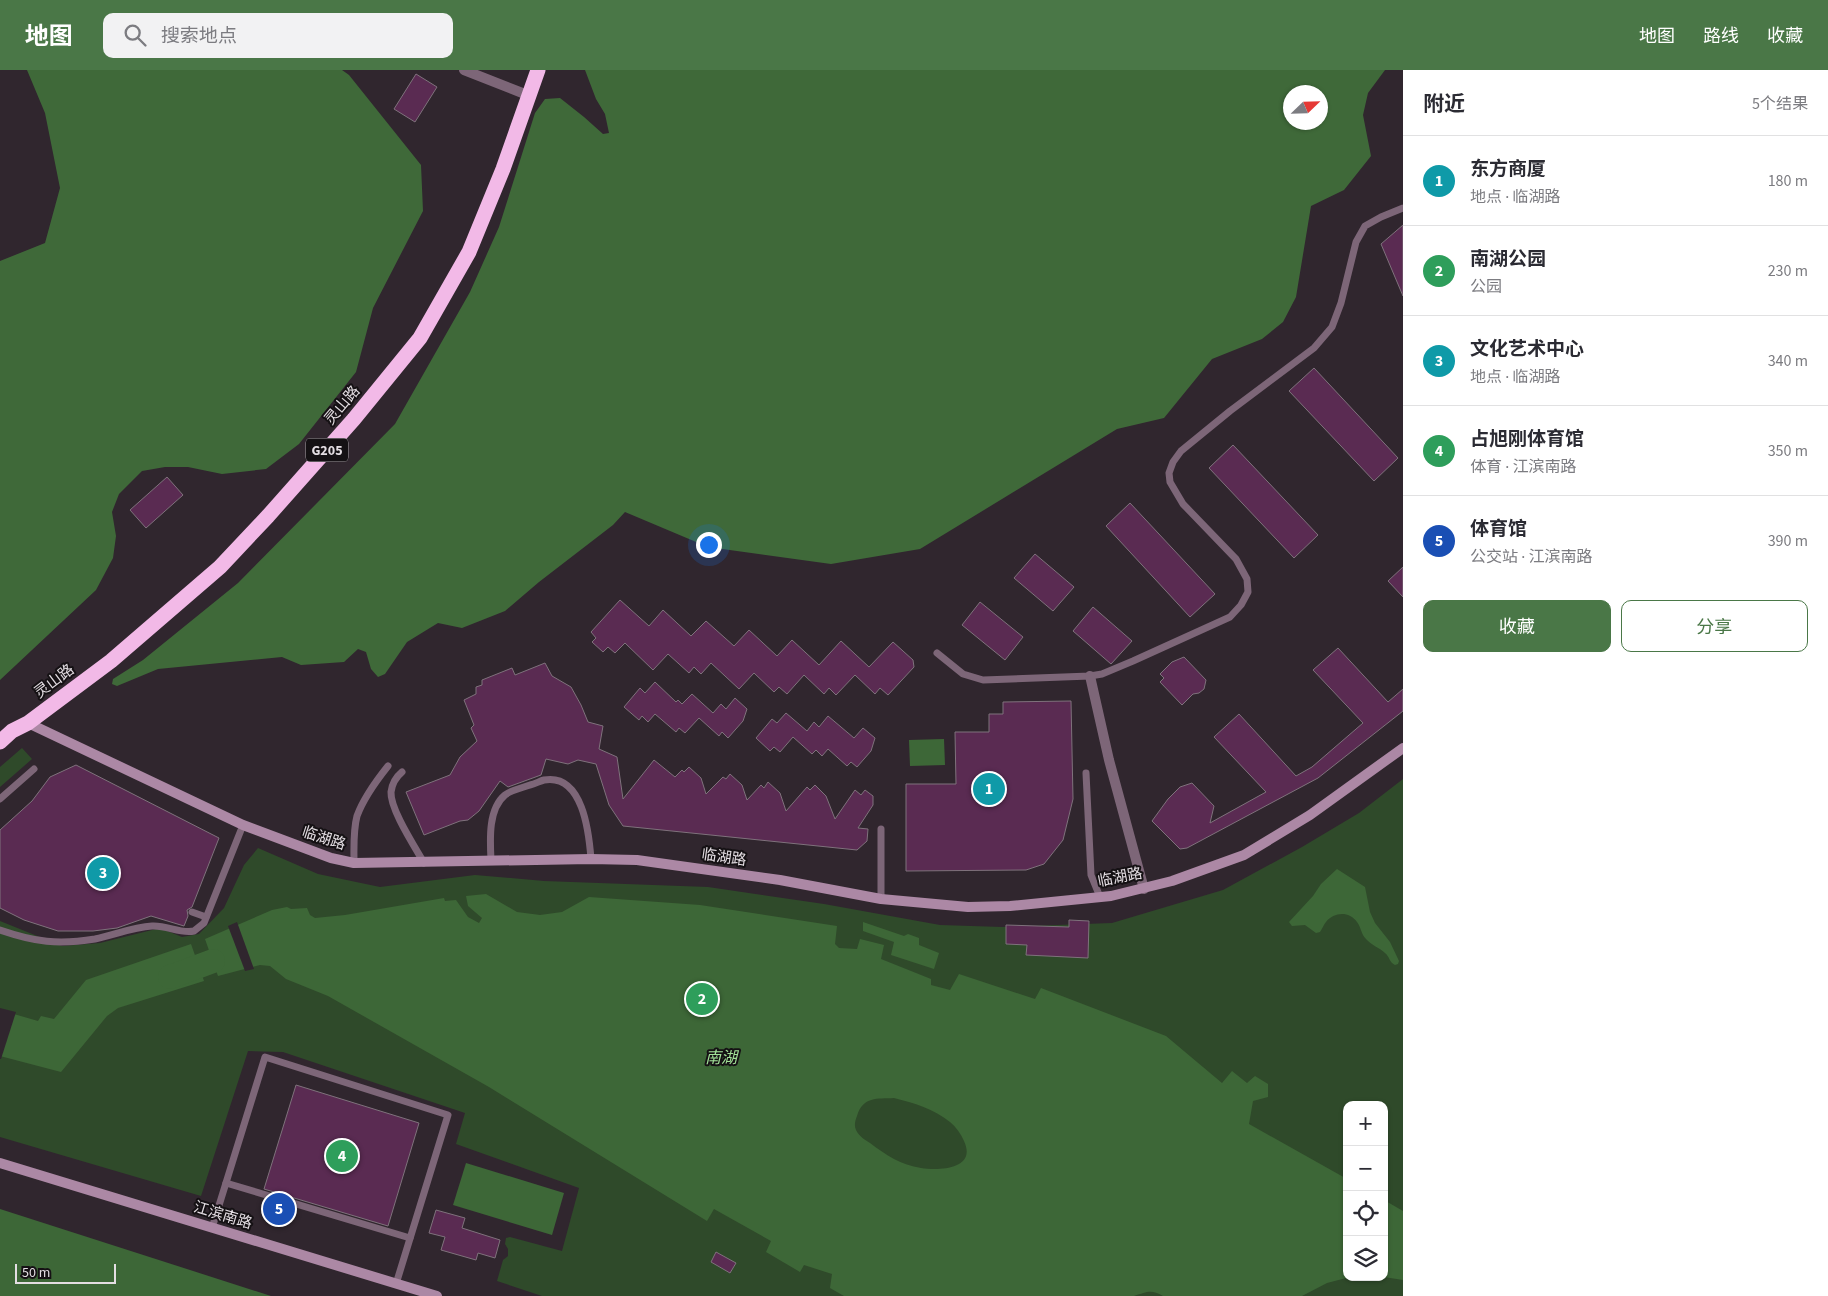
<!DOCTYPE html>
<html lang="zh">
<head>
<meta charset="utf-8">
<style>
	body { margin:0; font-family:"Source Sans 3","Noto Sans SC",sans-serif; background:#f2f2f3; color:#2b2b33 }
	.controls { position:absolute; right:15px; bottom:15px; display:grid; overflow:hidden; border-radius:10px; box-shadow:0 1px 4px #0004 }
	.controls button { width:45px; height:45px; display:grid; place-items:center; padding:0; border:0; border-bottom:1px solid #e1e1e2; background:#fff; color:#2b2b33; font:25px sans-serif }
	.compass { position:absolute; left:1283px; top:15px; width:45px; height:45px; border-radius:50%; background:#fff; box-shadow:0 1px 4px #0004; rotate:67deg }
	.scale { position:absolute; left:15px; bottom:12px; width:101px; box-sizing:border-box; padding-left:5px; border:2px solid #e4dee3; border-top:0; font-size:14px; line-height:18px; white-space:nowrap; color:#e4dee3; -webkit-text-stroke:4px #151114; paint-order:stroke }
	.you { position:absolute; left:708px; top:474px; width:18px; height:18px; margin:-12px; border:4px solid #fff; border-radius:50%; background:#1a73e8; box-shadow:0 0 0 8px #1a73e833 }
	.badge { display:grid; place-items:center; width:32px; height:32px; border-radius:50%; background:#4a7747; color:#fff; font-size:16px; font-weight:700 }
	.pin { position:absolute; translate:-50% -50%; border:2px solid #fff; box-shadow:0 1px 5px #0006 }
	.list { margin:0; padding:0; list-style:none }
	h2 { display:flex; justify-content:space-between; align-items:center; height:65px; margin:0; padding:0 20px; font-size:21px }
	h2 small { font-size:16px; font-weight:400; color:#7c7c81 }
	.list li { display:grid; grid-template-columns:32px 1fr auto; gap:15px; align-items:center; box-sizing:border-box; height:90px; padding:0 20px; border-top:1px solid #e1e1e2 }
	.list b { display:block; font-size:19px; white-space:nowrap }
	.list p { margin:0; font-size:16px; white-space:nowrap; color:#7c7c81 }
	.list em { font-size:16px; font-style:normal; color:#7c7c81 }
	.actions { display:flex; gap:10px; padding:15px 20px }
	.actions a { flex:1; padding:11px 0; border:1px solid #4a7747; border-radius:10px; text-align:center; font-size:18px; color:#4a7747 }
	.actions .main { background:#4a7747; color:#fff }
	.icon { flex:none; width:28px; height:28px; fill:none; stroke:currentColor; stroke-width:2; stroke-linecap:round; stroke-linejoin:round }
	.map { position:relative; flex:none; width:1403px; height:1226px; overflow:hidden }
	header { display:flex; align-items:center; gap:30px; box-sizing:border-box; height:70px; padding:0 25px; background:#4a7747; color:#fff }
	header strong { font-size:24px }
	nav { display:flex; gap:28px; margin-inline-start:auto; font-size:18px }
	.search { width:350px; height:45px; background:#f2f2f3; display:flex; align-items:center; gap:12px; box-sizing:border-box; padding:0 18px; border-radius:10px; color:#7c7c81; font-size:19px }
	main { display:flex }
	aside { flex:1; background:#fff }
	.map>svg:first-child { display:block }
</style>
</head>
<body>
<header>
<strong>地图</strong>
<div class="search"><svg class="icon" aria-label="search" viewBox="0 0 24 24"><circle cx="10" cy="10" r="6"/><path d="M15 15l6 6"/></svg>搜索地点</div>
<nav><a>地图</a><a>路线</a><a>收藏</a></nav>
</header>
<main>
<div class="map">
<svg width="1403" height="1226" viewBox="0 0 1403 1226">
	<rect width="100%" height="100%" fill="#30262e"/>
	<g fill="#2f4a2a" fill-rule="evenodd">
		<polygon points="22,678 32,689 0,717 0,697"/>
		<path d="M1403 709V1226H542L497 1211 503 1190 508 1186V1179L505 1174 506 1168 510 1167 562 1181 579 1118 456 1074 465 1043 283 982 248 981 201 1126 0 1067V851L62 876 100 873 160 858 182 867 199 864 224 838 244 795 258 778 318 804 380 817 475 805 544 811 708 817 824 834 940 855 1002 857 1112 853 1223 820 1302 777 1359 743ZM1347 1035H1384V1207H1347Z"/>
	</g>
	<g fill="#3f6939" fill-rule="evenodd">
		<polygon points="27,0 342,0 349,5 421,95 423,141 373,238 356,302 299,374 266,399 222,404 188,397 165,397 142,401 119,424 112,442 116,466 113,488 96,520 0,610 0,191 45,173 60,118 45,43"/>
		<path d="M585 0H1385L1368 23 1363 45 1371 86 1344 120 1311 136 1296 227 1283 252 1262 269 1212 289 1164 348 1117 359 920 479 831 494 708 477 625 442 613 455 539 512 505 541 462 558 438 553 407 572 385 604 378 607 371 599 366 582 358 579 344 592 301 595 282 587 158 599 117 616 112 614 113 609 143 590 238 513 395 354 470 222 499 157 535 43 545 29 560 28 584 47 603 64 609 63 605 44 596 29ZM1290 22H1320V52H1290Z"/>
	</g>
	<g fill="#3d6737" fill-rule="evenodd">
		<polygon points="944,669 945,695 910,696 909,670"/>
		<path d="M1337 799 1365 817 1370 842 1375 853 1390 872 1399 891 1398 894 1395 895C1389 892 1390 887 1385 883 1380 878 1371 875 1366 869 1361 864 1361 857 1357 852 1349 841 1334 842 1326 852 1324 854 1322 859 1320 862L1316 863 1305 855 1292 856 1289 852 1313 826 1321 814Z"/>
		<path d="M486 824 517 842 540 845 562 842 589 827 700 835 837 856 835 874 839 878 857 879 860 869 884 875 881 889 931 909V915L950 920 959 904 1035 929 1041 918 1166 966 1222 1013 1232 1001 1247 1013 1255 1006 1268 1014V1027L1253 1031 1249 1054 1347 1109V1207H1350L1327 1213 1302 1226H1163C1151 1219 1147 1222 1134 1226H844L830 1218 832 1204 804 1195 800 1202 766 1182 771 1171 714 1139 707 1151 489 1017 328 926 286 909 270 896 260 895 218 906 205 869 272 840 287 837 291 839 307 838 310 845 315 848 345 845 444 828 445 831 456 830 468 847 479 853 482 848 468 836 466 826ZM894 1028C914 1033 934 1039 950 1052 956 1057 961 1064 964 1071 977 1099 940 1101 921 1098 901 1095 886 1085 870 1073 865 1070 859 1066 856 1060 854 1056 855 1051 857 1046 863 1026 877 1029 894 1028Z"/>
		<polygon points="863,852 904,866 908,864 919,868 919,875 939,883 934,899 891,885 894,872 863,861"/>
		<polygon points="191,874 204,911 118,938 107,946 61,1002 0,986 0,940 38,951 41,946 54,949 86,910"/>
		<polygon points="466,1093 564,1123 552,1165 453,1135"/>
		<polygon points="1384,1130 1403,1141 1403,1210 1384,1207"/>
		<polygon points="0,1139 271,1226 0,1226"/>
	</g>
	<g fill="#30262e">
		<polygon points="237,852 254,899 245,901 228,856"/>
		<polygon points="0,938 16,942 1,989 0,989"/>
	</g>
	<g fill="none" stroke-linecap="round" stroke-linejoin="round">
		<polyline stroke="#3d6737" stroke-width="24" points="170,907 213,891"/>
	</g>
	<g fill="#5a2b52" stroke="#7f727c">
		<polygon points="416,4 437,17 415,52 394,39"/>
		<polygon points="1403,155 1403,226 1381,174"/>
		<polygon points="1314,298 1398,388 1374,411 1289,321"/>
		<polygon points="1233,375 1318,465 1294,488 1209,398"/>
		<polygon points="167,407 183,425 146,458 130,440"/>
		<polygon points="1130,433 1215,524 1190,547 1106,456"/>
		<polygon points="1035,484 1074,517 1053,541 1014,508"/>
		<polygon points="1403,497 1403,527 1388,511"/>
		<polygon points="620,530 649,556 663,540 691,566 706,551 734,576 749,560 777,586 792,570 819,595 841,571 869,597 893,572 913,590 914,597 888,625 880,618 875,624 855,605 836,625 829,618 824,624 804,605 787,624 779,617 774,622 754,603 739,619 711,593 701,604 694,597 689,603 668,584 653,600 625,573 615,583 608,577 603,582 592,572 596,568 591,562"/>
		<polygon points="980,532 1023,567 1005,590 962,555"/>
		<polygon points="1093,537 1132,571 1111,594 1073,561"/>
		<polygon points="1338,578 1388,632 1403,619 1403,641 1318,708 1187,778 1180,779 1152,751 1168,729 1180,717 1192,713 1214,736 1210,753 1266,722 1214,667 1239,644 1296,706 1312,697 1363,653 1313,600"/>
		<polygon points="1184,587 1206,610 1204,619 1199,623 1193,624 1182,635 1160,612 1164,608 1160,604 1172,592"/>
		<polygon points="545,593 552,606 571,617 581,635 588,652 603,656 599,679 617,687 623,729 654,690 675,707 682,700 684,702 689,697 701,708 706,724 723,707 726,709 730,704 742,715 747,730 761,715 764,718 768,712 780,723 786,741 807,717 810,720 815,715 826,726 835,749 855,720 861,725 865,720 873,726 873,735 858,758 868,759 867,771 857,780 623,756 609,735 596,694 578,690 568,694 546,689 541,705 508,717 500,711 479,741 468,750 460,751 424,765 406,722 450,705 460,687 477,671 471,658 474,655 464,630 476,624 476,617 482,615 482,610 512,598 515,605"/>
		<polygon points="655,612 676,632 678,630 682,634 692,624 713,643 721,634 726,639 735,628 747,639 743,651 728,668 722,662 719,666 699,648 685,663 679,658 676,662 655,644 648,652 642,646 639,650 624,637 640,618 645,623"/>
		<polygon points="1071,631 1073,729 1063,770 1044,794 1026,800 906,801 906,714 956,714 955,662 989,662 989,644 1003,644 1003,632"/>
		<polygon points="786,643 807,661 814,652 819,657 828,646 854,668 863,658 875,668 871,681 857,697 851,692 847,696 828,679 822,686 816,680 812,684 793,667 780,682 774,677 770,681 756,668 772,649 777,653"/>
		<polygon points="76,695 219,768 192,837 187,840 188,846 184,856 151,846 117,858 93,861 58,861 24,850 0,838 0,760 32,731 50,707"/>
		<polygon points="1069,850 1089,851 1088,888 1026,885 1027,875 1006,874 1006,855 1069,857"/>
		<polygon points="296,1015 419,1053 388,1156 264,1119"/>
		<polygon points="436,1140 465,1148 462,1158 500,1170 495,1188 478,1183 476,1190 441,1180 445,1167 429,1163"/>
		<polygon points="716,1182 736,1193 730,1203 711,1192"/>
	</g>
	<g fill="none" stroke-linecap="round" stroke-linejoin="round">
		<g stroke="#7d6678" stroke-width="7">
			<polyline points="937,583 963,604 983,610 1090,606 1102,604 1133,591 1230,547 1241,535 1248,522 1247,509 1236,489 1183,434 1170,412 1169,403 1173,392 1181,381 1230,341 1314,278 1332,257 1341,233 1356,172 1365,156 1381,147 1403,138"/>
			<path d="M402 702C396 707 392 714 391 722 390 739 415 777 424 793"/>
			<polyline points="1086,703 1091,805 1100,827"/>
			<polyline points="0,729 34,699"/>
			<path d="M491 790C490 770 488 739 505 725 511 720 522 718 530 715 535 714 540 711 544 710 583 703 589 763 591 789"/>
			<path d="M354 793C354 778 353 761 357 746 364 727 376 711 388 696"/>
			<polyline points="881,829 881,759"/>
			<polyline points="192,842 206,847"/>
			<path d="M0 860C35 872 58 875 95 869 114 865 133 857 152 856 167 855 180 864 194 861L204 853 243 755"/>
			<polyline points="226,1113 410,1168"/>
			<polyline points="212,1158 265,987 448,1045 396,1214"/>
		</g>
		<g stroke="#7d6678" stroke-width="10">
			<polyline points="464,0 530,26"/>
			<polyline points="1090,606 1109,690 1144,819"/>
		</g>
		<g stroke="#ac88a5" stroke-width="10">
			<polyline points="28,653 243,755 331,788 354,793 591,789 637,790 780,810 881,829 968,837 1010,836 1111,826 1172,811 1244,785 1310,745 1403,678"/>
			<polyline points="0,1093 437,1226"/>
		</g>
		<polyline stroke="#f2b9e7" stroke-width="15" points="0,672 12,661 28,653 111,591 220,497 268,446 354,349 420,268 469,182 503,99 538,0"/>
	</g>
	<g text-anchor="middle" stroke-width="4" stroke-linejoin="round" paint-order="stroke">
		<rect fill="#151114" stroke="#a6a0a5" stroke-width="1" x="306" y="368.5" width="42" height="23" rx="4"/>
		<g font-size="14" font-weight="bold" fill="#e4dee3">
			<text x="327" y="385">G205</text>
		</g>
		<g font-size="15" fill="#e4dee3" stroke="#151114">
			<text transform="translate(342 335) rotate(-50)" y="5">灵山路</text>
			<text transform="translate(54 611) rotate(-37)" y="5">灵山路</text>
			<text transform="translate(324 768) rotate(18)" y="5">临湖路</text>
			<text transform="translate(724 787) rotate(8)" y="5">临湖路</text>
			<text transform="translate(1120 807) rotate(-11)" y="5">临湖路</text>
			<text transform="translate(223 1145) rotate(17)" y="5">江滨南路</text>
		</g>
		<g font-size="16" font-style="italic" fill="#a2e198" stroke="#151114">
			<text x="721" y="993">南湖</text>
		</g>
	</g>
</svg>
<div class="controls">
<button>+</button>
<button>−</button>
<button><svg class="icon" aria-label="locate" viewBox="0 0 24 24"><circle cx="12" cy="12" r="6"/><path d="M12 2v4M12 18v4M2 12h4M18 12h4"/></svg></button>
<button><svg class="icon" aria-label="layers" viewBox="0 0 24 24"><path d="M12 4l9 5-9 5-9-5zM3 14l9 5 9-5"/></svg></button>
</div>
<svg class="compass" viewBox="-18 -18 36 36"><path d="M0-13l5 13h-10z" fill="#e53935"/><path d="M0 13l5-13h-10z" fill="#7c7c81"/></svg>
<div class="scale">50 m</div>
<div class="you"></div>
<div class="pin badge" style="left:989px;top:719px;background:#0f9aa8">1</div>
<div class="pin badge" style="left:702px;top:929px;background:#2e9e5b">2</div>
<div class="pin badge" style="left:103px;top:803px;background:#0f9aa8">3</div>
<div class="pin badge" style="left:342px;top:1086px;background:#2e9e5b">4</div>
<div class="pin badge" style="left:279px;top:1139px;background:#1a4fb4">5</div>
</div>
<aside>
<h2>附近<small>5个结果</small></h2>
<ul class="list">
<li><span class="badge" style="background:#0f9aa8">1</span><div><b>东方商厦</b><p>地点 · 临湖路</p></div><em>180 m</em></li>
<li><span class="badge" style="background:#2e9e5b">2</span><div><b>南湖公园</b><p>公园</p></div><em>230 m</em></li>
<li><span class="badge" style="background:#0f9aa8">3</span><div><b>文化艺术中心</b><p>地点 · 临湖路</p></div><em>340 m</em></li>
<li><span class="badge" style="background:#2e9e5b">4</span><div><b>占旭刚体育馆</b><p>体育 · 江滨南路</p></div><em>350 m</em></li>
<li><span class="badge" style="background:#1a4fb4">5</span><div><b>体育馆</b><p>公交站 · 江滨南路</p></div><em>390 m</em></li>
</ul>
<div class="actions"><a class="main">收藏</a><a>分享</a></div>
</aside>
</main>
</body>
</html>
